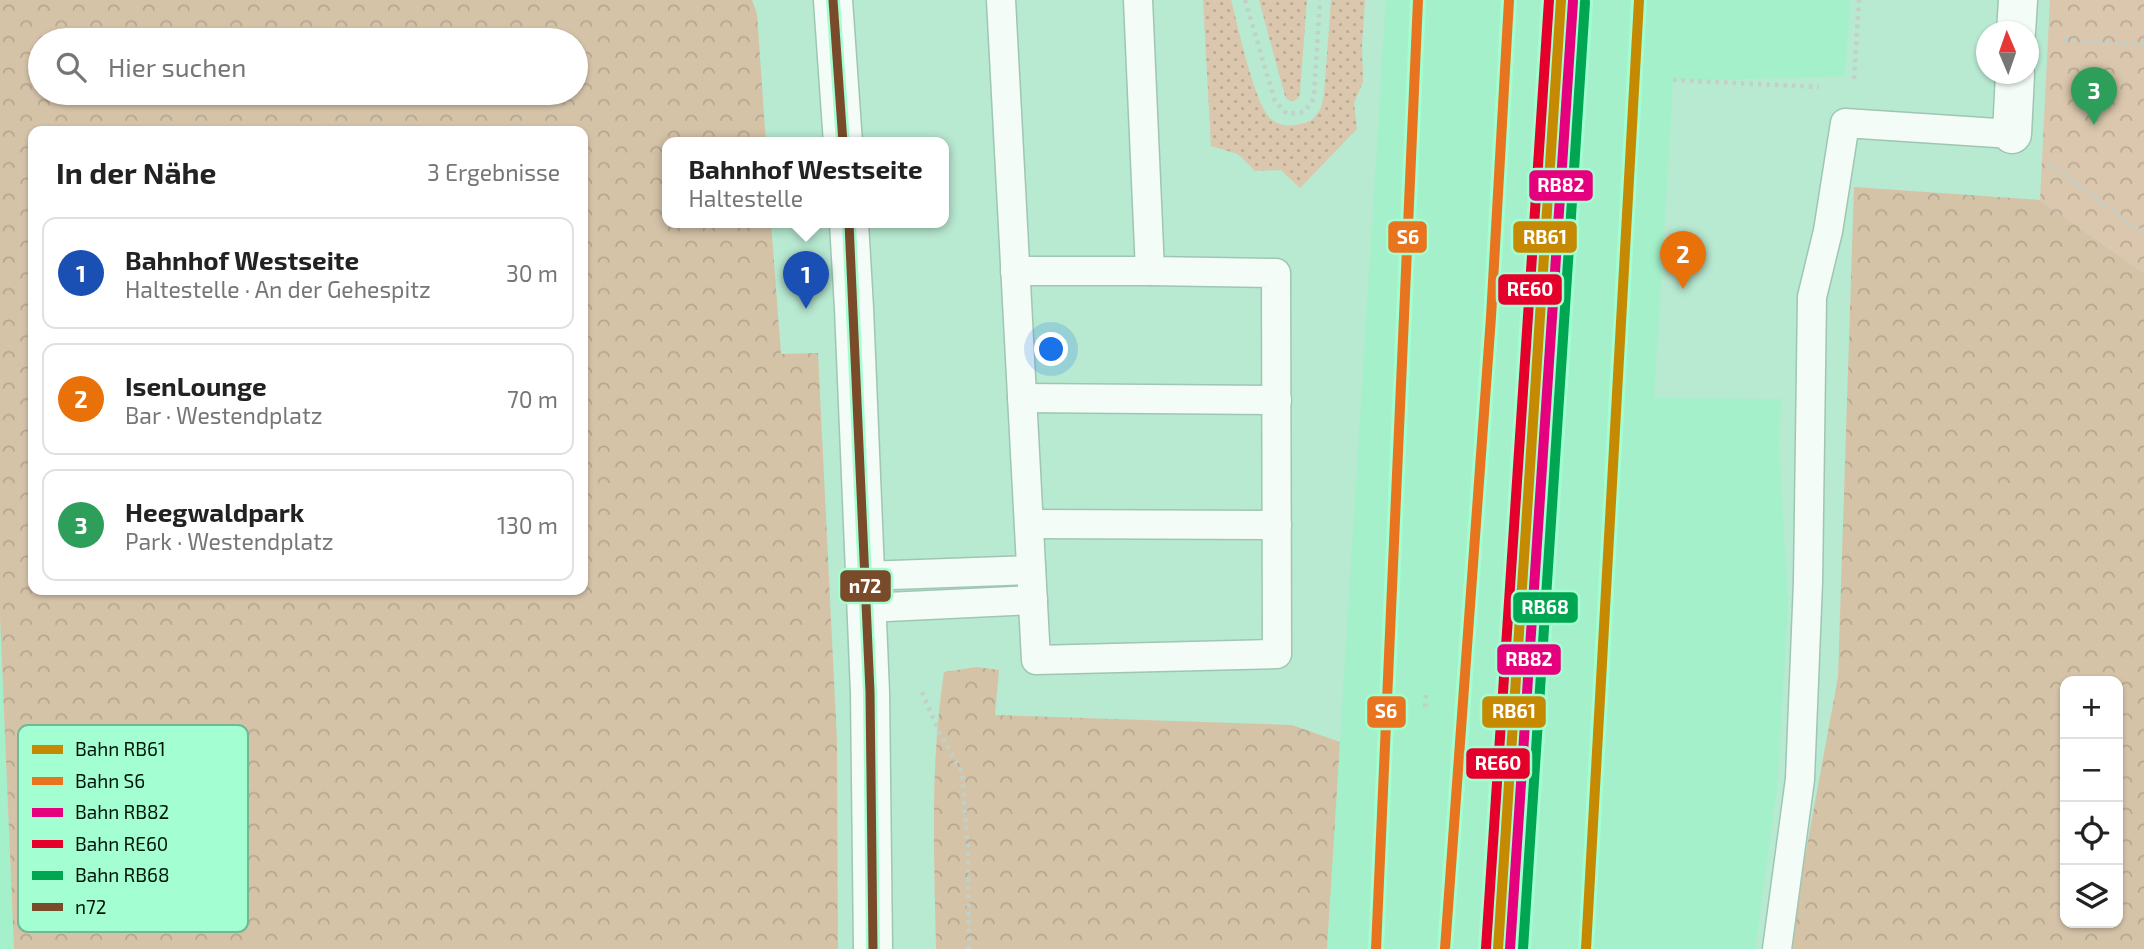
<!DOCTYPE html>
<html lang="de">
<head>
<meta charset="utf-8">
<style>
	body { margin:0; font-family:"Exo 2",sans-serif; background:#f6f6f6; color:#222 }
	.controls { position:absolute; right:21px; bottom:21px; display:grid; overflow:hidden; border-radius:14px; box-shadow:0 2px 5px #0004 }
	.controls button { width:63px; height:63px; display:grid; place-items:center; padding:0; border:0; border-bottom:2px solid #e0e0e0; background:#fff; color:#222; font:35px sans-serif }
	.compass { position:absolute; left:1976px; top:21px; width:63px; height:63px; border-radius:50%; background:#fff; box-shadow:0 2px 5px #0004; rotate:358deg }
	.you { position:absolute; left:1052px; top:350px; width:24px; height:24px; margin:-18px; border:5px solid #fff; border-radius:50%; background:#1a73e8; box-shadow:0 0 0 10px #1a73e833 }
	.badge { display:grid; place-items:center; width:46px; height:46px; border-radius:50%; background:#405f4f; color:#fff; font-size:23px; font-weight:700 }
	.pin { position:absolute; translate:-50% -58px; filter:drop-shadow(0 2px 4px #0008) }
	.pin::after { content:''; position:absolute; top:37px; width:24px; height:21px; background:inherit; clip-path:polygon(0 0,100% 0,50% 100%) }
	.popup { position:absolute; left:662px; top:137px; width:287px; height:91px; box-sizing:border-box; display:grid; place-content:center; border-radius:14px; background:#fff; filter:drop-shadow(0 2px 5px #0005); font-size:23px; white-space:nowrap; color:#767676 }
	.popup b { font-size:26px; color:#222 }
	.popup::after { content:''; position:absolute; left:50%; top:100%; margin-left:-14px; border:14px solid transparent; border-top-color:#fff }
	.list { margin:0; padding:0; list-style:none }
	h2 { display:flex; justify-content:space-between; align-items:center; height:91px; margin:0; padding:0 28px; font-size:30px }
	h2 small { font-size:23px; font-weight:400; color:#767676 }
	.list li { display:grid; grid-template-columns:46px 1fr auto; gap:21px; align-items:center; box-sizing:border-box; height:112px; margin:0 14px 14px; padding:0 14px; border:2px solid #e0e0e0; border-radius:14px }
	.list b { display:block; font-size:26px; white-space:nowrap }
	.list p { margin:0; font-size:23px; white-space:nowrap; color:#767676 }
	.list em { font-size:23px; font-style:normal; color:#767676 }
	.icon { flex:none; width:38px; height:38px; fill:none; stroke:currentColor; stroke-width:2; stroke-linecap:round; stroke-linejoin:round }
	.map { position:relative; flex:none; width:2144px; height:949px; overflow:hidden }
	.search { position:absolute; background:#fff; box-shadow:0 2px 5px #0004; left:28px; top:28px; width:560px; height:77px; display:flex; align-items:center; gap:18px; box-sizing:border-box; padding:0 24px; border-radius:38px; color:#767676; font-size:26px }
	.panel { position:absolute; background:#fff; box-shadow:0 2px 5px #0004; left:28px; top:126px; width:560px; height:469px; border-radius:14px }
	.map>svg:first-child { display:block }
</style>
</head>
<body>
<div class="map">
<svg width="2144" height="949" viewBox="0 0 2144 949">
	<defs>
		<pattern id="grass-dots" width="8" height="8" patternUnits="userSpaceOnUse" patternTransform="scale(1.75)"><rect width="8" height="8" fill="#dac7ad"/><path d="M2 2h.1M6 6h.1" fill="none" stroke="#b9aa94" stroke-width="1.8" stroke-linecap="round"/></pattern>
		<pattern id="forest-crowns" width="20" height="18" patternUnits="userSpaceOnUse" patternTransform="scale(1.75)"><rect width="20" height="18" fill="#d5c3a8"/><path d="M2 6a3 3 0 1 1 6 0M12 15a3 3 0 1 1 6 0" fill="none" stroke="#b5a78f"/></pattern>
		<pattern id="park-crowns" width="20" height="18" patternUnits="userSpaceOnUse" patternTransform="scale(1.75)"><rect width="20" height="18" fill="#dac7ad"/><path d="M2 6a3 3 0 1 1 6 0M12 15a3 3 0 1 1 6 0" fill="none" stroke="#b9aa94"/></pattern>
	</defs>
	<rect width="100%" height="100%" fill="#b8e9d1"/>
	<g fill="#a3f0ca">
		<polygon points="1386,0 1850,0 1845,76 1673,81 1654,398 1781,399 1779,448 1788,603 1777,789 1755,949 1327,949"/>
		<polygon points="0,617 14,949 0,949"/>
	</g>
	<g fill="url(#grass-dots)">
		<path d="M1203 0H1231C1238 25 1254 104 1271 119 1283 129 1298 126 1312 120L1320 110 1324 95 1331 0H1365L1362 47 1363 82 1354 103 1357 129 1300 188 1281 170 1255 171 1238 154 1211 146Z"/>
		<polygon points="1259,0 1307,0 1300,91 1299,97 1294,101 1288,100 1285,96"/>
	</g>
	<g fill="url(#forest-crowns)" fill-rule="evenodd">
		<path d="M0 0H752L757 14 766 143H668V223H771L781 354 818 353 837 742 838 949H14L0 617ZM40 40H576V93H40ZM33 131H583V590H33Z"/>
		<path d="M1854 187 2040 200 2144 273V949H1788L1838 677ZM2065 681H2118V923H2065Z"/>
		<path d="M976 667 999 670 995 715 1292 725 1340 742 1327 949H936C934 856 930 764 944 672Z"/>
	</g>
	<polygon fill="url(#park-crowns)" points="2050,0 2144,0 2144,273 2040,200"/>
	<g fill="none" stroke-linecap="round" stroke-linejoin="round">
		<g stroke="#9fc6b3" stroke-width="31">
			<g id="service">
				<polyline points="1001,0 1036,660 1277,654 1276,273 1150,271 1138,0"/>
				<polyline points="1015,271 1150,271"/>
				<polyline points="1022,398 1277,400"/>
				<polyline points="1029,524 1277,525"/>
				<polyline points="864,576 1031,570"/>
				<polyline points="866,608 1033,600"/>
				<polyline points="1777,949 1800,779 1808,582 1812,297 1828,231 1845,123 2012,134"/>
			</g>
		</g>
		<g stroke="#9fc6b3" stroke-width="41">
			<g id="minor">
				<polyline points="833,0 843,143"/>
				<polyline points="2016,32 2018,0"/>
				<polyline points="2012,134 2015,74"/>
				<polyline points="849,223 854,308 870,692 873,949"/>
			</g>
		</g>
		<g stroke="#c1d0c8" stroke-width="4.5" stroke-dasharray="3.5 5" stroke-linecap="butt">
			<polyline points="1245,0 1275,101 1287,114 1304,112 1312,102 1314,95 1320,0"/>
			<polyline points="2064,40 2144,44"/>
			<polyline points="1854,79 1859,0"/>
			<polyline points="1673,80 1819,87"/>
			<polyline points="2049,164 2144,234"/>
			<polyline points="922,692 940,734 962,772 968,850 969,949"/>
			<polyline points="1425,707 1426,693"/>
		</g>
		<use href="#service" stroke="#f4fcf8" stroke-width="28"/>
		<use href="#minor" stroke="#f4fcf8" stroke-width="38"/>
		<g stroke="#a3fed1" stroke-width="14">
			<g id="bus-1">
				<polyline points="833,0 843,143"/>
				<polyline points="849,223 870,692 873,949"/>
			</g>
		</g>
		<use href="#bus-1" stroke="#7a4b2a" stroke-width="9"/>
		<g stroke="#a3fed1" stroke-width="16">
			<g id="rail-1">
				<polyline points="1498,949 1561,0"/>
				<polyline points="1586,949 1639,0"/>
			</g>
		</g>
		<g stroke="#a3fed1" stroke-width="16">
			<g id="rail-2">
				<polyline points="1376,949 1418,0"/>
				<polyline points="1445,949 1491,317 1509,0"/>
			</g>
		</g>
		<g stroke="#a3fed1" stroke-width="16">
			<polyline id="rail-3" points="1510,949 1573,1"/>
		</g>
		<g stroke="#a3fed1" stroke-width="16">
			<polyline id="rail-4" points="1486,948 1549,0"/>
		</g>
		<g stroke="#a3fed1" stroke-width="16">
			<polyline id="rail-5" points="1523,949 1585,2"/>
		</g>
		<use href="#rail-1" stroke="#c68902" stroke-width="10"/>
		<use href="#rail-2" stroke="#e97420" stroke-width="10"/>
		<use href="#rail-3" stroke="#e5007d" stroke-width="10"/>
		<use href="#rail-4" stroke="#e4002b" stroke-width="10"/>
		<use href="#rail-5" stroke="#00a651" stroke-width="10"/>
	</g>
	<rect x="18" y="725" width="230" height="207" rx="10" fill="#a3fed1" stroke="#72b895" stroke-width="2"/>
	<rect x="32" y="745" width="31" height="9" fill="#c68902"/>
	<rect x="32" y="777" width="31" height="8" fill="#e97420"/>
	<rect x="32" y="808" width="31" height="9" fill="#e5007d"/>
	<rect x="32" y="840" width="31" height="8" fill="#e4002b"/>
	<rect x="32" y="871" width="31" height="9" fill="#00a651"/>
	<rect x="32" y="903" width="31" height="8" fill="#7a4b2a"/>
	<g font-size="19" fill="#001509">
		<text x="75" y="756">Bahn RB61</text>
		<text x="75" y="788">Bahn S6</text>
		<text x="75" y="819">Bahn RB82</text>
		<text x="75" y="851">Bahn RE60</text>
		<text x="75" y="882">Bahn RB68</text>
		<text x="75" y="914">n72</text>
	</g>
	<g stroke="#a3fed1" stroke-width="2.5">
		<rect x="1528" y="169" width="66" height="33" rx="7" fill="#e5007d"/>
		<rect x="1387" y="220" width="41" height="34" rx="7" fill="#e97420"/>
		<rect x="1512" y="220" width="66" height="34" rx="7" fill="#c68902"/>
		<rect x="1497" y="273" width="66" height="33" rx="7" fill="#e4002b"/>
		<rect x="839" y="569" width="53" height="34" rx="7" fill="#7a4b2a"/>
		<rect x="1512" y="591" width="67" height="33" rx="7" fill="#00a651"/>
		<rect x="1496" y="643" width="66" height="33" rx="7" fill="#e5007d"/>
		<rect x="1366" y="695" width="41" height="34" rx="7" fill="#e97420"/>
		<rect x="1481" y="695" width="66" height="34" rx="7" fill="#c68902"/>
		<rect x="1465" y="747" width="66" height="33" rx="7" fill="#e4002b"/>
	</g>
	<g font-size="19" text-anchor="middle" font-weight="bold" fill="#fff">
		<text x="1561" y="192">RB82</text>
		<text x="1408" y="244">S6</text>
		<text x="1545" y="244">RB61</text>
		<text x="1530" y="296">RE60</text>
		<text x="865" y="593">n72</text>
		<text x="1545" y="614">RB68</text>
		<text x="1529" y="666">RB82</text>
		<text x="1386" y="718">S6</text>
		<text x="1514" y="718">RB61</text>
		<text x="1498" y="770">RE60</text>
	</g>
</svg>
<div class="controls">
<button>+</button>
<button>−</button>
<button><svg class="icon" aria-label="locate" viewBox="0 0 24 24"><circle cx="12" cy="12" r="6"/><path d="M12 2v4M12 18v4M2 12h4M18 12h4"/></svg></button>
<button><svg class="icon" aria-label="layers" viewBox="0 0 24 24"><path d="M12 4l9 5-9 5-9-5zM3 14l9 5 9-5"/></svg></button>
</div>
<svg class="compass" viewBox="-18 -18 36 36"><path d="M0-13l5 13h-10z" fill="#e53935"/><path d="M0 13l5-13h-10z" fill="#767676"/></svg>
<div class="you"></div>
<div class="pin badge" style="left:806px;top:309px;background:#1a4fb4">1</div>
<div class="popup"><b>Bahnhof Westseite</b>Haltestelle</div>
<div class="pin badge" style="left:1683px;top:289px;background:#e8710a">2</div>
<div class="pin badge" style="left:2094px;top:125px;background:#2e9e5b">3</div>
<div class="search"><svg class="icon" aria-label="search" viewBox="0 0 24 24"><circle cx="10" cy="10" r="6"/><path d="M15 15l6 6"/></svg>Hier suchen</div>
<section class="panel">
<h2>In der Nähe<small>3 Ergebnisse</small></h2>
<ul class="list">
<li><span class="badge" style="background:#1a4fb4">1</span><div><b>Bahnhof Westseite</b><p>Haltestelle · An der Gehespitz</p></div><em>30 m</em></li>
<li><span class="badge" style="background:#e8710a">2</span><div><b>IsenLounge</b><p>Bar · Westendplatz</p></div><em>70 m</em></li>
<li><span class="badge" style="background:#2e9e5b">3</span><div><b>Heegwaldpark</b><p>Park · Westendplatz</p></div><em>130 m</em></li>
</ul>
</section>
</div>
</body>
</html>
